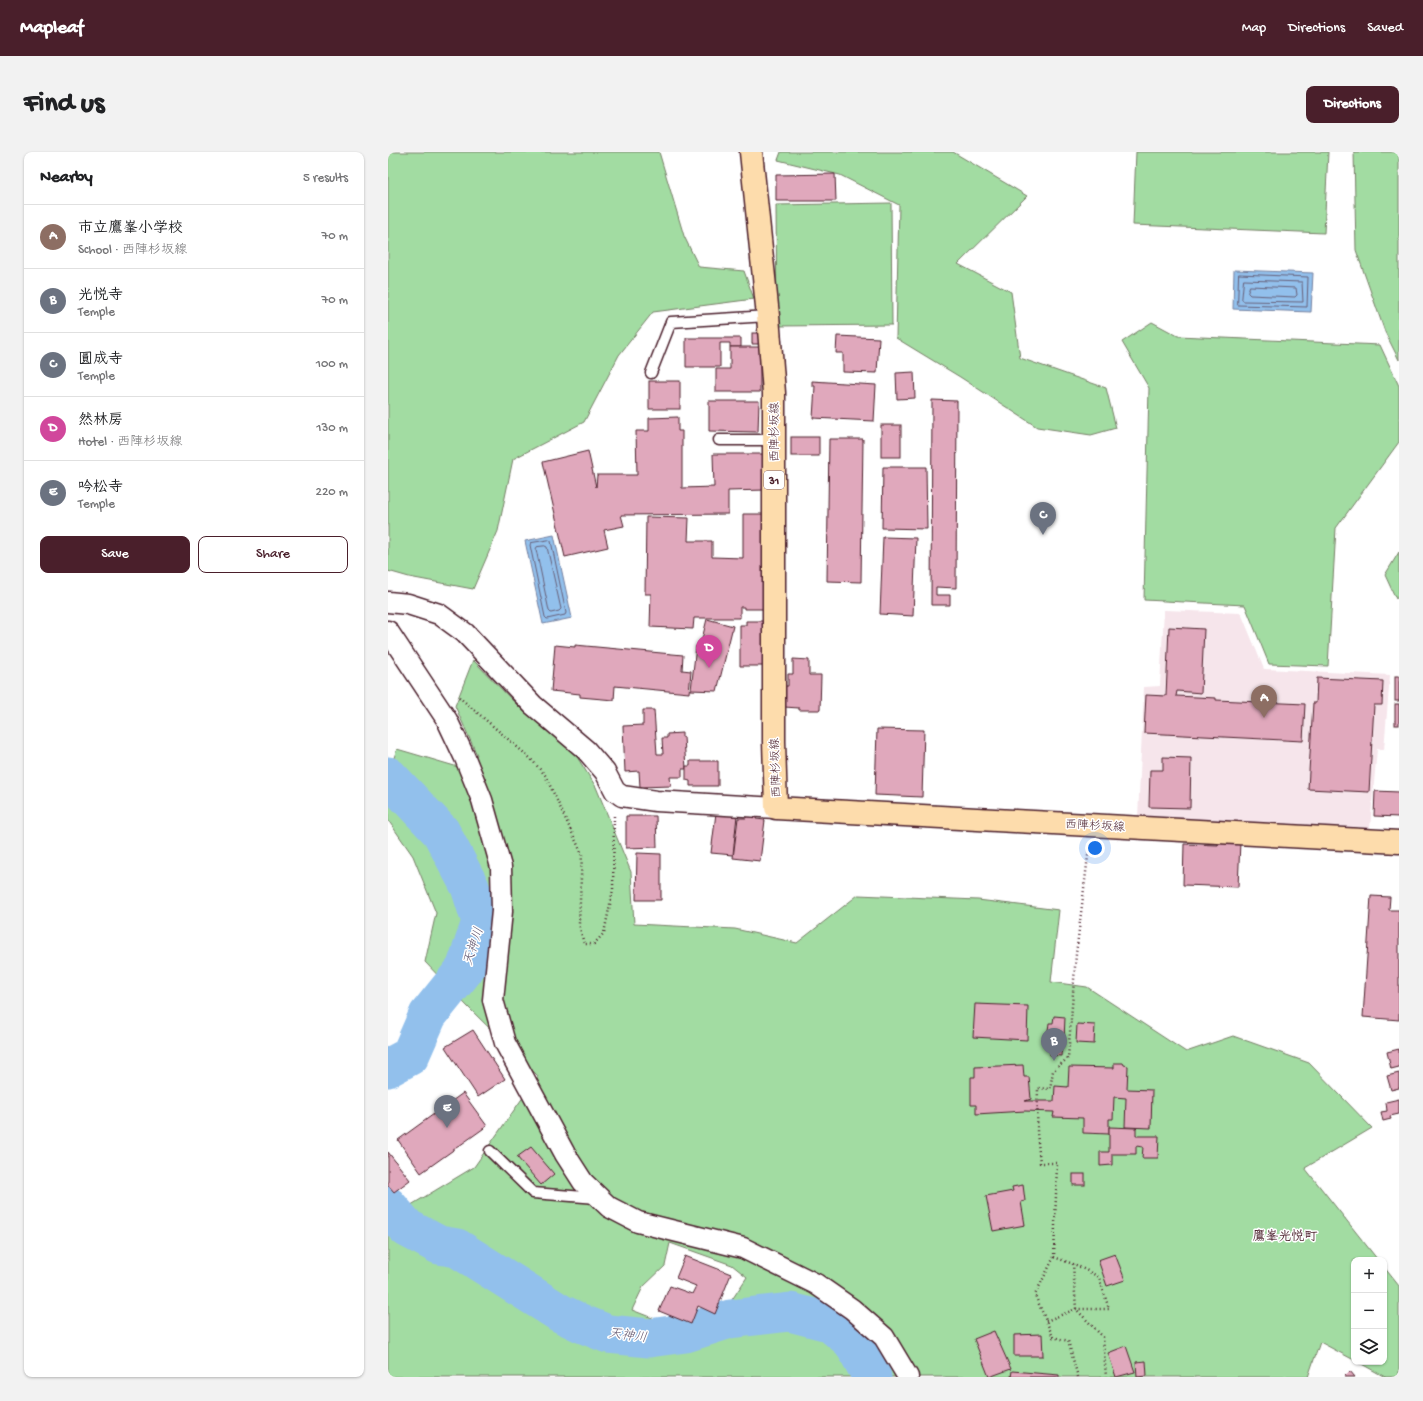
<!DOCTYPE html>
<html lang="en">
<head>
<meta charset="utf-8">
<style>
	body { margin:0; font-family:"Gochi Hand","Klee One",sans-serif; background:#f2f2f2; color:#202124 }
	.controls { position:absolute; right:12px; bottom:12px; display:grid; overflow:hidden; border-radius:8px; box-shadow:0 1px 3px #0004 }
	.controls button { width:36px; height:36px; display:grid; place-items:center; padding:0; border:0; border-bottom:1px solid #e0e0e0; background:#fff; color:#202124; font:20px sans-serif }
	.you { position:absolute; left:707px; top:696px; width:14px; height:14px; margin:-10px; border:3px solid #fff; border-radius:50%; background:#1a73e8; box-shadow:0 0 0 6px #1a73e833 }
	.badge { display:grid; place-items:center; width:26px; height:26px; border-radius:50%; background:#4a1f2b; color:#fff; font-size:13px; font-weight:700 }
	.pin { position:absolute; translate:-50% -33px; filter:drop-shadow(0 1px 2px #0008) }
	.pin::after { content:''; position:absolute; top:21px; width:14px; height:12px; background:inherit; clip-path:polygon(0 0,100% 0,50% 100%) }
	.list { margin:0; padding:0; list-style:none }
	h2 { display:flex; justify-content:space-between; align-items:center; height:52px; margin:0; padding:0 16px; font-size:17px }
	h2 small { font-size:13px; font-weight:400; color:#757577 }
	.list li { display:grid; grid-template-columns:26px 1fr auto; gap:12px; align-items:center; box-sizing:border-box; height:64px; padding:0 16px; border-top:1px solid #e0e0e0 }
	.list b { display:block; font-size:15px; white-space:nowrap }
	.list p { margin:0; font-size:13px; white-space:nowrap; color:#757577 }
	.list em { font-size:13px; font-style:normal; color:#757577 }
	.actions { display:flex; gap:8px; padding:12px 16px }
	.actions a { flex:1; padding:9px 0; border:1px solid #4a1f2b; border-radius:8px; text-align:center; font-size:14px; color:#4a1f2b }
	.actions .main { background:#4a1f2b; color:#fff }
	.icon { flex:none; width:22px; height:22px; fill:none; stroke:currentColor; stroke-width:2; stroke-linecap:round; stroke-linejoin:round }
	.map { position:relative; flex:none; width:1011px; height:1225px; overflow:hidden; border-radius:8px }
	header { display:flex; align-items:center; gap:24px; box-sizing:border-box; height:56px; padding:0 20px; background:#4a1f2b; color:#fff }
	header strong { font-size:19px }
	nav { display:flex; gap:22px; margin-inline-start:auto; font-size:14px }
	.intro { display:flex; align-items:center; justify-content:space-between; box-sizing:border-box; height:96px; padding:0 24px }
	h1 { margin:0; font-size:28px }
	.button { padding:10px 18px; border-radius:8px; background:#4a1f2b; color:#fff; font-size:14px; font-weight:700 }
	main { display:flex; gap:24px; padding:0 24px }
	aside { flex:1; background:#fff; border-radius:8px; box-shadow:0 1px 3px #0004 }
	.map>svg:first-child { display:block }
</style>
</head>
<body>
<header>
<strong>Mapleaf</strong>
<nav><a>Map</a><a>Directions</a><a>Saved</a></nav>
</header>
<div class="intro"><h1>Find us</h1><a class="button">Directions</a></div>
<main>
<aside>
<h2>Nearby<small>5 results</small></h2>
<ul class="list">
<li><span class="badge" style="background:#8d6e63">A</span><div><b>市立鷹峯小学校</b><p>School · 西陣杉坂線</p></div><em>70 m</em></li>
<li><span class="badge" style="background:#6b7280">B</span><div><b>光悦寺</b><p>Temple</p></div><em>70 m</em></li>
<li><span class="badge" style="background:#6b7280">C</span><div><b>圓成寺</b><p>Temple</p></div><em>100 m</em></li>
<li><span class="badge" style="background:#d1479c">D</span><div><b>然林房</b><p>Hotel · 西陣杉坂線</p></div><em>130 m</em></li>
<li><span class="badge" style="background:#6b7280">E</span><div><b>吟松寺</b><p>Temple</p></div><em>220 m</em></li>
</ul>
<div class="actions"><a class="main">Save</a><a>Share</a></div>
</aside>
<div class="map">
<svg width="1011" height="1225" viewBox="0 0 1011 1225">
	<rect width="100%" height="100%" fill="#fff"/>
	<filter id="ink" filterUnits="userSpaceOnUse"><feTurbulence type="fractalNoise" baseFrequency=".025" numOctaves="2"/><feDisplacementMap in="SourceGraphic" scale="8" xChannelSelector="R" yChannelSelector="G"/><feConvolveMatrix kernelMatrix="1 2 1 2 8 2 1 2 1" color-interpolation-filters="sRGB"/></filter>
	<g filter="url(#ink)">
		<polygon fill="#f6e5eb" points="776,458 853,461 876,517 1002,523 996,598 989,597 982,676 750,665 756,535 772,534"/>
		<g fill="#a2dca2" stroke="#767e66" fill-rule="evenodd">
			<polygon points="0,0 271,0 296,84 311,115 356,119 366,147 265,160 231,203 196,270 125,307 110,379 85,437 21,425 0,419"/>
			<polygon points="393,0 565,0 639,44 570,112 623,140 632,206 718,236 728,276 703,283 649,275 572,225 508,186 511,53 452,23 390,8"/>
			<polygon points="748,0 940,0 936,81 745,73"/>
			<polygon points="966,0 1011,0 1011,208 997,180 968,98"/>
			<polygon points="503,51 504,173 389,174 388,53"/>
			<polygon points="764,170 790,184 992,193 1011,234 1011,290 948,376 940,514 881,512 857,453 756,448 761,236 734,190"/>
			<polygon points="1011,400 1011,443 1008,447 997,423"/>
			<path d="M85 508 131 555 184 597 208 635 243 720 246 772 347 777 409 791 470 743 590 748 671 758 663 830 699 835 798 900 845 884 921 911 984 976 917 1016 990 1108H966V1208L932 1190 920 1225H0V1067L86 1015 150 924 80 855 37 810 48 761 25 704 0 668V623L9 597 70 615 89 603 67 554ZM282 1091 344 1113 359 1125 318 1187 244 1158 255 1135 277 1114Z"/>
			<polygon points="996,1115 1011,1134 1011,1225 997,1225 970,1210 996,1210"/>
		</g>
		<g fill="#92c0ec" stroke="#75809f">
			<polygon points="846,118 925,121 923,160 845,157"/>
			<polygon points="166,383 184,466 155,472 137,389"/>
		</g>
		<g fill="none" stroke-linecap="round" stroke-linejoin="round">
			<g stroke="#675f78" stroke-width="1">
				<polygon points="851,122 920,125 919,155 850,153"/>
				<polygon points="856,128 914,130 915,150 855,149 854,147"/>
				<polygon points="862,134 908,136 909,143 907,145 862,143 860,141"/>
				<polygon points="161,388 163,389 178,461 177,463 159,467 157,465 142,393 143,391"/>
				<polygon points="157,394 159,395 173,457 171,459 163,461 161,459 148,397 149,395"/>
			</g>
			<g stroke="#92c0ec" stroke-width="39">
				<polyline points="0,624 53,680 82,735 93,770 77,817 40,863 22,904 0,916"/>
				<polyline points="0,1054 19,1076 51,1093 69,1096 172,1161 195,1172 220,1182 261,1186 298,1181 342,1167 402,1160 441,1170 464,1189 484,1225"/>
			</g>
		</g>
		<g fill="#e0a8bc" stroke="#4a1f2b">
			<polygon points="447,22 448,49 388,49 388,23"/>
			<rect x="364" y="181" width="7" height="11"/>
			<polygon points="449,184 491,186 489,221 455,220 455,201 448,201"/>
			<polygon points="298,186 353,186 353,195 342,195 342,191 332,191 332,215 298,215"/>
			<polygon points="342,195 372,195 372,240 328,240 328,217 342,217"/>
			<polygon points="526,220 527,246 509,247 508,221"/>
			<rect x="261" y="229" width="31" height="28"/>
			<polygon points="424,229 488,233 486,269 425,266 427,234 424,234"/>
			<polygon points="544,248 569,249 568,436 548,435 548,443 562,443 562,453 543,453"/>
			<polygon points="321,249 371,249 370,280 321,279"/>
			<polygon points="290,265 290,279 294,279 294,336 326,335 325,302 376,302 377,338 340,339 340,362 233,363 236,374 216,378 220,395 177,405 155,310 200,299 208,335 209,323 249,323 248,279 261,279 261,266"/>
			<rect x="493" y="273" width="20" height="32"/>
			<rect x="403" y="285" width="28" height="19"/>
			<polygon points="441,287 475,287 473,430 439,429"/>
			<polygon points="495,315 538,315 539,377 494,376"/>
			<polygon points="355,362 380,362 380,457 356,457 356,455 352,455 352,466 306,466 305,477 262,475 263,442 257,442 258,365 301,366 300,389 324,389 324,405 355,406"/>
			<polygon points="495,385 528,386 525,464 492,462"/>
			<polygon points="319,467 345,474 329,539 303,538 308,494 312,495"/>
			<polygon points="358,469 378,469 380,514 352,514 352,473 358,473"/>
			<polygon points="781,475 816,477 813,541 789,539 788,544 828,546 828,548 917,552 915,589 756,581 758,543 778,544"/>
			<polygon points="167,493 187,495 187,493 295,503 294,518 303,519 301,541 227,534 226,548 192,545 192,542 163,539"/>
			<polygon points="405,507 421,508 421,523 433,523 432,558 411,558 411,556 396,555 397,534 400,534 400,522 405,522"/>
			<rect x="1007" y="524" width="4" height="25"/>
			<polygon points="929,526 995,529 994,553 986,553 981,640 920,637 925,551 928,551"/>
			<rect x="1007" y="552" width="4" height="21"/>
			<polygon points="255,558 266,558 269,602 275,602 274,586 279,586 279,582 294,581 294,585 296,585 298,617 294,617 294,625 282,625 283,634 252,635 251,619 237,620 235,574 255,573"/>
			<polygon points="489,577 536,578 534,645 487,643"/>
			<polygon points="775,605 803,606 802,656 761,655 762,618 775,618"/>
			<polygon points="302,609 330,609 330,634 302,634 302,629 298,628 298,614 302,614"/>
			<polygon points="987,639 1011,640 1011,671 1011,665 986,664"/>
			<polygon points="328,661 349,663 345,703 323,701"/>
			<polygon points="238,664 268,664 269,695 238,696"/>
			<polygon points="358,664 369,664 368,667 377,668 372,709 345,706 350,666 358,666"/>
			<polygon points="830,689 852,690 850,735 795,733 796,692 830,693"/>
			<polygon points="249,701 273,702 273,748 248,748"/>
			<polygon points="983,744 1002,745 1001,758 1011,758 1011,868 975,865"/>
			<polygon points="587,852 640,854 639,888 585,885"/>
			<polygon points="666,864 677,865 676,888 674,888 673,904 662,903 664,887 659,886 661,871 665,871"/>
			<polygon points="689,872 707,873 706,892 688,891"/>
			<polygon points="85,878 117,927 90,945 57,895"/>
			<polygon points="1011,897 1011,915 1003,917 999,900"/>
			<polygon points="726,911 735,911 736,913 740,914 739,937 764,938 763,976 737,975 738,946 726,945 725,967 721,967 721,982 695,981 695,966 665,965 666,960 637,959 588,962 588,953 583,953 583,925 587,925 587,915 635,913 636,925 641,925 643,947 637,949 666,949 667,934 680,935 681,915 726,916"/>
			<polygon points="1011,921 1011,936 1003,938 999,924"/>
			<polygon points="75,941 99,974 33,1021 10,988"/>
			<polygon points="1011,947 1011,962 1002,964 1003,967 995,969 993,960 999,959 998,950"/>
			<polygon points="721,975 748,976 748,984 771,984 770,1006 754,1006 755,995 748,994 748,1002 724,1002 724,1013 712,1014 712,1000 721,1000"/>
			<polygon points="143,995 166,1022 153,1033 129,1005"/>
			<polygon points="0,1000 22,1028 6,1040 0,1033"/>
			<rect x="685" y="1022" width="12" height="11"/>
			<polygon points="635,1033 637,1049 633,1050 637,1073 605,1079 598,1044 625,1039 624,1035"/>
			<polygon points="727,1102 737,1128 719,1134 710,1108"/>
			<polygon points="297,1104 343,1122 327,1162 310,1154 303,1172 271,1159 282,1134 304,1142 308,1134 288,1126"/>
			<polygon points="606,1179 623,1217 601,1225 586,1187"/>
			<polygon points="654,1182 655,1204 626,1204 626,1183"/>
			<polygon points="738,1194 747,1220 728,1225 720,1201"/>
			<polygon points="758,1209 759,1224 749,1225 748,1210"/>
			<polygon points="624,1219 671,1223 671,1225 623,1225"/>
			<polygon points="962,1219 967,1225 956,1225"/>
		</g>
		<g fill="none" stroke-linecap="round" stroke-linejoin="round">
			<g stroke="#4a1f2b" stroke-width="13">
				<g id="service">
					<polyline points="263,221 283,170 380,164"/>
					<polyline points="331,288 386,288"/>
					<polyline points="102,999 145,1041 209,1046"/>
				</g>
			</g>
			<g stroke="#4a1f2b" stroke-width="23">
				<g id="minor">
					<polyline points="0,450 20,452 51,462 77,481 145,553 198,598 217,620 227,639 234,644 268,649 388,656"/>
					<polyline points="0,479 59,568 77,606 94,648 113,715 114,759 105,848 117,891 177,1002 195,1030 221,1055 250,1070 355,1096 428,1132 464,1157 496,1185 520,1225"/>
				</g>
			</g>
			<g stroke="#4a1f2b" stroke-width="25">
				<polyline id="primary" points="363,0 380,164 386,241 386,589 388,656 1011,690"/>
			</g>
			<g stroke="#4a1f2b" stroke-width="2.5" stroke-dasharray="1 3" stroke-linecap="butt">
				<polyline points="71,545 142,606 157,623 194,702 191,772 196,792 206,792 216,781 225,738 226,662"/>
				<polyline points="666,1105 685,1112 688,1157 715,1185 718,1225"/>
				<polyline points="658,1169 688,1157 721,1157 711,1125 686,1112"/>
				<polyline points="690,1225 680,1189 665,1185 647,1143 666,1105 669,1011 652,1011 649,980 650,936 662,937 665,919 680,906 688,802 701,696"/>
			</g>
			<use href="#service" stroke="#fff" stroke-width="10"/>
			<use href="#minor" stroke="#fff" stroke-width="20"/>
			<use href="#primary" stroke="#fddcac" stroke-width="22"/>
		</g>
	</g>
	<g text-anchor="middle" stroke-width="3" stroke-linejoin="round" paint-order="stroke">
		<rect fill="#fff" stroke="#80626b" stroke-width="1" x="376" y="319" width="20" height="18" rx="3"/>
		<g font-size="11" font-weight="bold" fill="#4a1f2b">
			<text x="386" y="332">31</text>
		</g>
		<g font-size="12" fill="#4a1f2b" stroke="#fff">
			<text transform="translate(386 280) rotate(-90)" y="4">西陣杉坂線</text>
			<text transform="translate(387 616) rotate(-92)" y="4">西陣杉坂線</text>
			<text transform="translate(707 673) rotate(3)" y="4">西陣杉坂線</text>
		</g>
		<g font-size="13" font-style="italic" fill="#63576f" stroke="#fff">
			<text transform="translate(84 794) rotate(-72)" y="5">天神川</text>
			<text transform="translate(240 1182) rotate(7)" y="5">天神川</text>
		</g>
		<g font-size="13" font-weight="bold" fill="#4a1f2b" stroke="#fff">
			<text x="897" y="1088">鷹峯光悦町</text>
		</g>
	</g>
</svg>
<div class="controls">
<button>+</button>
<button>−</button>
<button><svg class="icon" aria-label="layers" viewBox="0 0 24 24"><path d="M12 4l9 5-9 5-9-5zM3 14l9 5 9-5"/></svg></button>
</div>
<div class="you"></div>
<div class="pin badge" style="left:876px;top:566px;background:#8d6e63">A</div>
<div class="pin badge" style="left:666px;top:909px;background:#6b7280">B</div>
<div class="pin badge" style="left:655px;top:383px;background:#6b7280">C</div>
<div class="pin badge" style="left:321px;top:516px;background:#d1479c">D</div>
<div class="pin badge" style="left:59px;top:976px;background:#6b7280">E</div>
</div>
</main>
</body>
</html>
